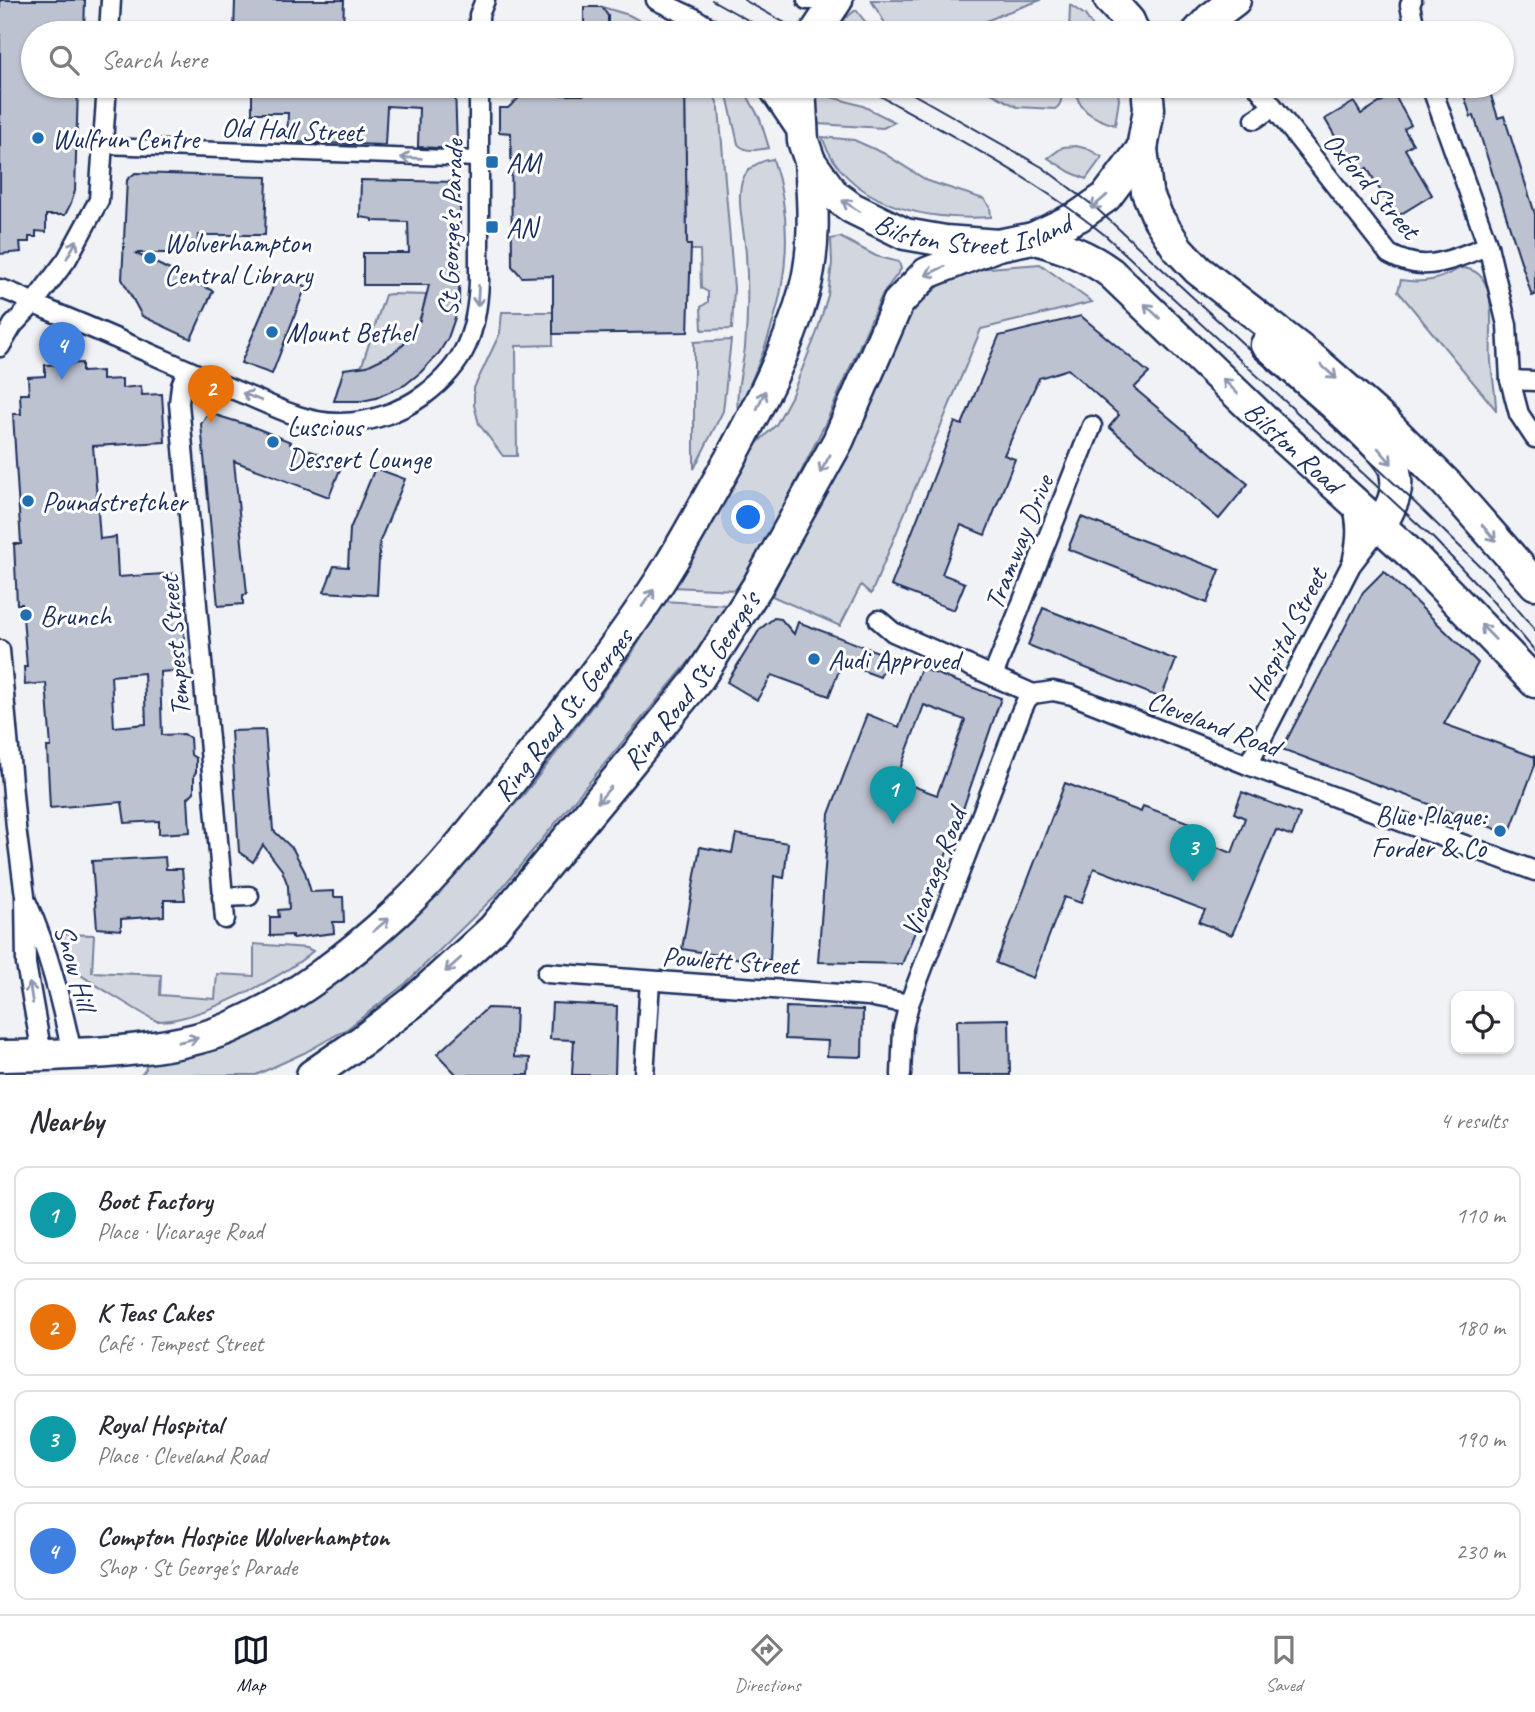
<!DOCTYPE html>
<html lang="en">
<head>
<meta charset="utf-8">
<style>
	body { margin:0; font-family:Caveat,sans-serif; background:#f7f7f7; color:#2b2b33 }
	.controls { position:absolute; right:21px; bottom:21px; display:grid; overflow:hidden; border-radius:14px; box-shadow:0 2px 5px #0004 }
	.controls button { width:63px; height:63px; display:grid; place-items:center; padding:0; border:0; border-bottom:2px solid #e1e1e2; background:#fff; color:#2b2b33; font:35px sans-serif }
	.you { position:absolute; left:749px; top:518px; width:24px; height:24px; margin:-18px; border:5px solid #fff; border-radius:50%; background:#1a73e8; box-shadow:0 0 0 10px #1a73e833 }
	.badge { display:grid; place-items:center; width:46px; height:46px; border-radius:50%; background:#111827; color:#fff; font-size:23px; font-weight:700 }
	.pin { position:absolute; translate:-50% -58px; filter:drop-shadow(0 2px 4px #0008) }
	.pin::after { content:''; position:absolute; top:37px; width:24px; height:21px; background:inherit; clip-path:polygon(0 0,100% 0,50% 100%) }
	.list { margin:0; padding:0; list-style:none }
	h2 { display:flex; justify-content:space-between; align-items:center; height:91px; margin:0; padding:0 28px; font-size:30px }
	h2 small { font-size:23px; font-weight:400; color:#7c7c81 }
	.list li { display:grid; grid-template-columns:46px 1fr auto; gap:21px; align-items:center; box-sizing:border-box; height:98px; margin:0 14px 14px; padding:0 14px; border:2px solid #e1e1e2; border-radius:14px }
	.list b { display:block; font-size:26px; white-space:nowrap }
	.list p { margin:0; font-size:23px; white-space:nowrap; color:#7c7c81 }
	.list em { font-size:23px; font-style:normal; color:#7c7c81 }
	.icon { flex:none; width:38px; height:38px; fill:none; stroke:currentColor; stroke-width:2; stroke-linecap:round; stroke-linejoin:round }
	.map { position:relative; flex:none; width:1535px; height:1075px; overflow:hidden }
	.search { position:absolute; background:#fff; box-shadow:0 2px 5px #0004; left:21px; right:21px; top:21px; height:77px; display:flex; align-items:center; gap:18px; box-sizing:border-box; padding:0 24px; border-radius:38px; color:#7c7c81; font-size:26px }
	.sheet { height:539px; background:#fff }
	nav { display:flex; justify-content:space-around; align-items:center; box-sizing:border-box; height:98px; border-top:2px solid #e1e1e2; background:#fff; font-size:19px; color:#7c7c81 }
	nav a { display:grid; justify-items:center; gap:4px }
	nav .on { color:#111827 }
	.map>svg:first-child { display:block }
</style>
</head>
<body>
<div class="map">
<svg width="1535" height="1075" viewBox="0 0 1535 1075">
	<rect width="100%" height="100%" fill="#f1f2f5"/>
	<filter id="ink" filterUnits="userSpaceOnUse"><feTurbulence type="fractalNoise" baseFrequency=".0143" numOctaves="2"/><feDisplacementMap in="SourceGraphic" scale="14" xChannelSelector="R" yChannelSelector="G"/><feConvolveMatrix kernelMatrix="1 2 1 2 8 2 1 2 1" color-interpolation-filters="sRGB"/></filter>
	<g filter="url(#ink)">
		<g fill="#d2d6df" stroke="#76829e" stroke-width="2">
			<polygon points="871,0 1041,0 1005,13 959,33 936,33 917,28 901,33 891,33"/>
			<polygon points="1070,5 1085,15 1097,33 1069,33"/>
			<polygon points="602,7 629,15 662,33 608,33 608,16"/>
			<polygon points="856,10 874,33 834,33 843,20"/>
			<polygon points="685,86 711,86 719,108 734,288 732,329 702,330 701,307 708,302 708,292 701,288 700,250 691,250 691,245 687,245"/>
			<path d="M725 86H742L760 119 769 148C758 150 745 153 738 144Z"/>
			<polygon points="815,86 823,86 821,94 863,106 895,122 883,128 818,124"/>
			<path d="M978 86H1060C1061 95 1064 103 1055 109L1017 107Z"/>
			<path d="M1074 86H1117L1119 100 1115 125C1092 118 1078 111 1074 86Z"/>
			<path d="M822 137 854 140 883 153 928 181 984 199 990 207 991 217C925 221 847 206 822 137Z"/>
			<polygon points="1076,146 1088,149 1102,157 1086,179 1070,172 1048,158 1063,147"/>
			<path d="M773 159C803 250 777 328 738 411 735 392 743 367 745 347 748 316 748 285 746 254 745 234 735 197 743 179 748 166 760 161 773 159Z"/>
			<polygon points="840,237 876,256 899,262 901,269 882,295 827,420 782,510 737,590 672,587 749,451 776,425 791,397 817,332 828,295 832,263 831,239"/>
			<polygon points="1040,264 1092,302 981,329 871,594 861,585 840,626 772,596 873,386 914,309 940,285 977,269"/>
			<path d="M1460 268C1503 268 1488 333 1491 361 1492 377 1496 393 1496 410L1398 291 1401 280C1423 284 1440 280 1460 268Z"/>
			<path d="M391 294 427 295C420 330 397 360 361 368L385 295Z"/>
			<polygon points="502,312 553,312 553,345 516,346 517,456 503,456 479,424 474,405 474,388 500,333"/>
			<polygon points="731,340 723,411 694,469 694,342"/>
			<polygon points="663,601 728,605 721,623 496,895 405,984 347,1029 304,1053 256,1075 141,1075 146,1069 144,1058 189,1051 453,873 525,793 569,737 633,652"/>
			<path d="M63 934 94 935 92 972 161 975 160 995 215 999 217 974 254 976V944L307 948 313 951C284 977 196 1022 157 1021 152 1020 79 975 74 970 67 960 66 945 63 934Z"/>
		</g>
		<g fill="#bcc2d0" stroke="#1b2f5e" stroke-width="2" fill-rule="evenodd">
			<polygon points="0,0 85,0 84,33 33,33 33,86 78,86 75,191 71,203 65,215 46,215 46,232 36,231 36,237 29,237 29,242 20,242 21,252 0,254"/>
			<polygon points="235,0 344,0 343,29 330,29 330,33 234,33"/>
			<polygon points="584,7 602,7 608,16 608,33 584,33"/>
			<polygon points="252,86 322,86 322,89 394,91 431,90 431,86 455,86 457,149 418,147 419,108 387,106 385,145 287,142 288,113 252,113"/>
			<polygon points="584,86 685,86 687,245 691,245 688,332 553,334 553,276 522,277 512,266 511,133 499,132 499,108 508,108 522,95 585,95"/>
			<polygon points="1461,86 1488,86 1498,118 1504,116 1535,214 1535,295 1532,296 1474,116 1471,117"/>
			<polygon points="1394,94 1411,125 1404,129 1413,144 1405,149 1432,195 1396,217 1367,168 1357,174 1325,119 1354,102 1361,114"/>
			<polygon points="135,173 267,177 265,235 198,235 197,253 135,253 213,291 191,339 142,316 122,279 127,180"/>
			<polygon points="361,180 458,182 460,211 459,306 448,338 439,353 421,372 405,385 376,398 362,401 334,401 344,369 367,366 390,355 403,345 420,320 429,285 363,285 363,253 409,253 408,222 373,221 373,219 360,217"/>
			<polygon points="278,275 306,286 272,374 241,363"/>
			<polygon points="1081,316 1149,373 1134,388 1248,484 1219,519 1109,427 1119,415 1068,369 1039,378 1004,455 1015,459 985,535 961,525 942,574 965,583 954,610 891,586 955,422 962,425 999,336"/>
			<path d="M82 363V372L102 371V380L122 379V388L141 386 142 395 162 394 165 442 93 446 100 539 116 537 118 577 179 573 187 670 160 672 162 735 184 734 190 738 191 755 196 758V772L194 775V792L188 798 190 832 159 834V821L125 823 122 802 50 808 47 747H51L46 683 25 685 24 667H27L22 604H17L14 544H21L13 414H21L20 394H29L28 377 45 376V365ZM144 673 146 724 114 727 111 676Z"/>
			<polygon points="212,414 251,426 291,442 290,444 343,462 329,497 234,461 247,594 243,595 243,604 218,606 201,424 206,416"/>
			<polygon points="375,468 405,479 380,541 377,595 324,592 334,566 348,567 350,529"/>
			<polygon points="1081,517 1220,570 1207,603 1068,549"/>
			<polygon points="1384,571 1478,663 1444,724 1535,757 1535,765 1509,834 1282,749 1363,592"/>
			<polygon points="1043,608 1176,660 1161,698 1028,645"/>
			<polygon points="774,618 781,619 794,634 798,622 889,656 880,677 842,663 829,696 772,675 757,700 727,682 760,629"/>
			<path d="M921 668 1001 698 954 835 902 964 818 962 829 814 867 714 899 727ZM924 705 965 720 937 795 896 780Z"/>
			<polygon points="265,730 273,830 293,849 305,872 311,892 334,891 334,897 343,897 344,922 333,922 334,933 292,938 292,935 270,936 270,917 279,917 278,910 289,909 288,886 282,870 263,845 253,862 239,852 231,731"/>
			<polygon points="1065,783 1141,812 1143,806 1193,824 1188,836 1232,853 1245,818 1234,813 1242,792 1300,814 1292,836 1276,830 1232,935 1199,922 1205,910 1094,868 1081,903 1064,897 1033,978 996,963"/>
			<polygon points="736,834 788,843 784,878 774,876 770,960 741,959 682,949 700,847 732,853"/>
			<polygon points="165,857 166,869 182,869 185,900 164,900 164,916 121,919 121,930 97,928 92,861"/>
			<polygon points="552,1003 617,1006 615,1075 572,1075 574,1040 550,1039"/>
			<polygon points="786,1007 863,1010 862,1057 827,1056 828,1041 785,1039"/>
			<polygon points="487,1008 516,1009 514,1057 530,1058 529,1075 457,1075 437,1054"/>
			<polygon points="1009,1019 1010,1075 958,1075 957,1020"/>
		</g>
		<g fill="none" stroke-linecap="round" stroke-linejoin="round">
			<g stroke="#1b2f5e" stroke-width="19">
				<polyline id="pedestrian" points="103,146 479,159"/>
			</g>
			<g stroke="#1b2f5e" stroke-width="23">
				<g id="minor">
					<polyline points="656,0 694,18 718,33"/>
					<polyline points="807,0 814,0"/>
					<polyline points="1412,0 1410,5 1416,33"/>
					<polyline points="109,33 111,0"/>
					<polyline points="479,33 479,15 485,0"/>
					<polyline points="766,86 799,135"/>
					<path d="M1257 86 1389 254C1426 275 1451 259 1488 246"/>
					<polyline points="1431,86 1488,246 1507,325 1510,380 1519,414 1535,438"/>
					<polyline points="1255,119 1273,107"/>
					<path d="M0 289C16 292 33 304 48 310 113 336 175 365 239 392 271 405 305 424 340 423 370 423 400 412 424 395 466 364 477 331 479 281V86"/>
					<polyline points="0,347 13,325 33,304 67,259 99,200 107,86"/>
					<polyline points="187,370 181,386 179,403 225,919"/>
					<polyline points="1510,380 1535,381"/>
					<path d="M1352 504C1358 523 1357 539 1353 558"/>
					<polyline points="879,620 893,632 1033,694 1053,691 1072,695 1248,765 1535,871"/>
					<polyline points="0,650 16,827 25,896 26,964 42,1054"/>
					<polyline points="993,676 1092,426"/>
					<polyline points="1248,765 1351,565 1380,527"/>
					<polyline points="222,897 249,896"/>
					<path d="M27 903C49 951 61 1002 72 1053"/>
					<polyline points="547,973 868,996 909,1004"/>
					<polyline points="644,1075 650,981"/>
					<polyline points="901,1075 903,1028 909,1004 1021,712 1027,699 1033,694"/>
				</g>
			</g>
			<g stroke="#1b2f5e" stroke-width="35">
				<g id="trunk">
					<polyline points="1110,0 1129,21 1134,33"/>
					<polyline points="815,33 837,0"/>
					<polyline points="1197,33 1210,19 1235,0"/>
					<path id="s1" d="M800 86 803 141 810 161 834 195 852 208 905 234 945 241 998 245 1033 238 1079 216 1106 197 1142 149 1149 109 1147 86"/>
					<polyline points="1142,149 1147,192 1158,218 1178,249 1198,270 1313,359 1388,425 1447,484 1535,584"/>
					<path id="s2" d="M1033 238C1062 247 1087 255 1111 273L1263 419 1413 556 1535 682"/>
					<path d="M1266 345C1289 365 1389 449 1395 471 1400 493 1390 508 1380 527"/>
					<path id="s3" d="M0 1056C66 1055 168 1054 229 1028 292 1001 347 958 397 912 444 869 483 817 522 767 568 708 615 650 656 587 683 546 705 503 729 461 758 407 788 351 804 292 816 249 813 205 810 161"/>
					<path id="s4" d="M312 1075 363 1040 413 1002 493 929 621 774 699 678 757 587 838 441 898 303 927 273 998 245"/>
				</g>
			</g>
			<use href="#pedestrian" stroke="#fff" stroke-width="14"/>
			<use href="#minor" stroke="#fff" stroke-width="18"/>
			<use href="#trunk" stroke="#fff" stroke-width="30"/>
			<g stroke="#1b2f5e" stroke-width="2">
				<polyline points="712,0 771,33"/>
				<polyline points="744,0 803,33"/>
				<path d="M862 86C945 132 1032 176 1106 236L1434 539 1489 597 1535 651"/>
				<polyline points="899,86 1042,167 1095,207 1409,497 1490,576 1535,630"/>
			</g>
		</g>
		<defs><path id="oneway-shaft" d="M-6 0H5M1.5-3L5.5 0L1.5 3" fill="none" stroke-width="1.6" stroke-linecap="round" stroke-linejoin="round" transform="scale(1.75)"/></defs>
		<g stroke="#8d97ae">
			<use href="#oneway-shaft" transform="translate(411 158) rotate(-178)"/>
			<use href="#oneway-shaft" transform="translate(1099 202) rotate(139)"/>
			<use href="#oneway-shaft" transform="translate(851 206) rotate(-148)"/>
			<use href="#oneway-shaft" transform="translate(72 249) rotate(-61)"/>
			<use href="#oneway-shaft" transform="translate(935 271) rotate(155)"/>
			<use href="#oneway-shaft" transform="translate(478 296) rotate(93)"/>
			<use href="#oneway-shaft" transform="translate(1152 311) rotate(-137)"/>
			<use href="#oneway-shaft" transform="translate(1329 372) rotate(42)"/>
			<use href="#oneway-shaft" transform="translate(1230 386) rotate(-135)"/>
			<use href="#oneway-shaft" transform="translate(252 397) rotate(-158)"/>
			<use href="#oneway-shaft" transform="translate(761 400) rotate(-66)"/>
			<use href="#oneway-shaft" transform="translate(1385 456) rotate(49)"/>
			<use href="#oneway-shaft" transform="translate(825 464) rotate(119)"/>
			<use href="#oneway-shaft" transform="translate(1489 533) rotate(49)"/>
			<use href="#oneway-shaft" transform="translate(648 598) rotate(-55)"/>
			<use href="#oneway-shaft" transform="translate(1488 632) rotate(-134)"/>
			<use href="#oneway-shaft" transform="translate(604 795) rotate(130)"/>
			<use href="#oneway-shaft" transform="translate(381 925) rotate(-40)"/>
			<use href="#oneway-shaft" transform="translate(453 965) rotate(138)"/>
			<use href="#oneway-shaft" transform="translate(31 993) rotate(-99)"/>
			<use href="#oneway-shaft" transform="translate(188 1040) rotate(-13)"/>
		</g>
	</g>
	<g fill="#1f6fb2" stroke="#fff" stroke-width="2.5">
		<circle cx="38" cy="138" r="7"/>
		<rect x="485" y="155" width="14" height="14" rx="3.5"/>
		<rect x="485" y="220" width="14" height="14" rx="3.5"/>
		<circle cx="150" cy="258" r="7"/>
		<circle cx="272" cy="332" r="7"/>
		<circle cx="273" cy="442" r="7"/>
		<circle cx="28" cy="501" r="7"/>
		<circle cx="26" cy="615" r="7"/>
		<circle cx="814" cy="659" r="7"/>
		<circle cx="1500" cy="831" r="7"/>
	</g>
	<g text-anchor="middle" stroke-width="6" stroke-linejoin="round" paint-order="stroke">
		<g font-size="28" fill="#1b2f5e" stroke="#fff">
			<text transform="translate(292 129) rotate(2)" y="10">Old Hall Street</text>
			<text transform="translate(1372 185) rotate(49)" y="10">Oxford Street</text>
			<text dy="10" stroke="none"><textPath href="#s1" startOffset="268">Bilston Street Island</textPath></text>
			<text transform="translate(450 228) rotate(-88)" y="10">St George's Parade</text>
			<text dy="10" stroke="none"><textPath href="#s2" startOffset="338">Bilston Road</textPath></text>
			<text transform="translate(1018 542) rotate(-68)" y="10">Tramway Drive</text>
			<text transform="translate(1286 634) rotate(-63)" y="10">Hospital Street</text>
			<text transform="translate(174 646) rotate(-95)" y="10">Tempest Street</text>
			<text dy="10" stroke="none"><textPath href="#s4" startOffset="551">Ring Road St. George's</textPath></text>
			<text dy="10" stroke="none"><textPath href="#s3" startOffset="695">Ring Road St. Georges</textPath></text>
			<text transform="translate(1214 723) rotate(21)" y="10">Cleveland Road</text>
			<text transform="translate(933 872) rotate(-69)" y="10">Vicarage Road</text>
			<text transform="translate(730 960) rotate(4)" y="10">Powlett Street</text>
			<text transform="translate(76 967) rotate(74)" y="10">Snow Hill</text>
		</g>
		<g font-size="28" fill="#1b2f5e" stroke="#fff" text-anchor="start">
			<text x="52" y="148">Wulfrun Centre</text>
			<text x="506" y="172">AM</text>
			<text x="506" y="237">AN</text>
			<text x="164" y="252">Wolverhampton<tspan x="164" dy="32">Central Library</tspan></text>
			<text x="286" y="342">Mount Bethel</text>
			<text x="287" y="436">Luscious<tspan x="287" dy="32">Dessert Lounge</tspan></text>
			<text x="42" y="511">Poundstretcher</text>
			<text x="40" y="625">Brunch</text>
			<text x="828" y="669">Audi Approved</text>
			<text x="1486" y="825" text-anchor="end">Blue Plaque:<tspan x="1486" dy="32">Forder &amp; Co</tspan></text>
		</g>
	</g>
</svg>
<div class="controls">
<button><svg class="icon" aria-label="locate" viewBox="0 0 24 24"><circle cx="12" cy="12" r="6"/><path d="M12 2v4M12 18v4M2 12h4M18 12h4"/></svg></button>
</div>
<div class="you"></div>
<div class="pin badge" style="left:893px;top:824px;background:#0f9aa8">1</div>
<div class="pin badge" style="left:211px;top:423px;background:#e8710a">2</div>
<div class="pin badge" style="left:1193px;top:882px;background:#0f9aa8">3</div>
<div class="pin badge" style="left:62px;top:380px;background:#3f7fe0">4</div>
<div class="search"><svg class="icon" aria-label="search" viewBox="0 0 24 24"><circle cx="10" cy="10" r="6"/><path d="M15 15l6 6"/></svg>Search here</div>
</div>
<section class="sheet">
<h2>Nearby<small>4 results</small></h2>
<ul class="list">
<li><span class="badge" style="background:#0f9aa8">1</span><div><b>Boot Factory</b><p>Place · Vicarage Road</p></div><em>110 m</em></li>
<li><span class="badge" style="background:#e8710a">2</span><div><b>K Teas Cakes</b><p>Café · Tempest Street</p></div><em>180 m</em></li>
<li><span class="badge" style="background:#0f9aa8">3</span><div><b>Royal Hospital</b><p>Place · Cleveland Road</p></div><em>190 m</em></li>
<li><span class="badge" style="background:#3f7fe0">4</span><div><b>Compton Hospice Wolverhampton</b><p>Shop · St George's Parade</p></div><em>230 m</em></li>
</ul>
</section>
<nav>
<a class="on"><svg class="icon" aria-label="map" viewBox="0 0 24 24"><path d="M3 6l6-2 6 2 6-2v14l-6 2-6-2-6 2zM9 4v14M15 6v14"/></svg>Map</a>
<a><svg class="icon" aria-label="directions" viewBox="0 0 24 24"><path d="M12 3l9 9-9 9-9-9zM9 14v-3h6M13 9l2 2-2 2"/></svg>Directions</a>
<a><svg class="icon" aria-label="saved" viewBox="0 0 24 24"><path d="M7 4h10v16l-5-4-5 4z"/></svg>Saved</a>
</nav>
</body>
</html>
